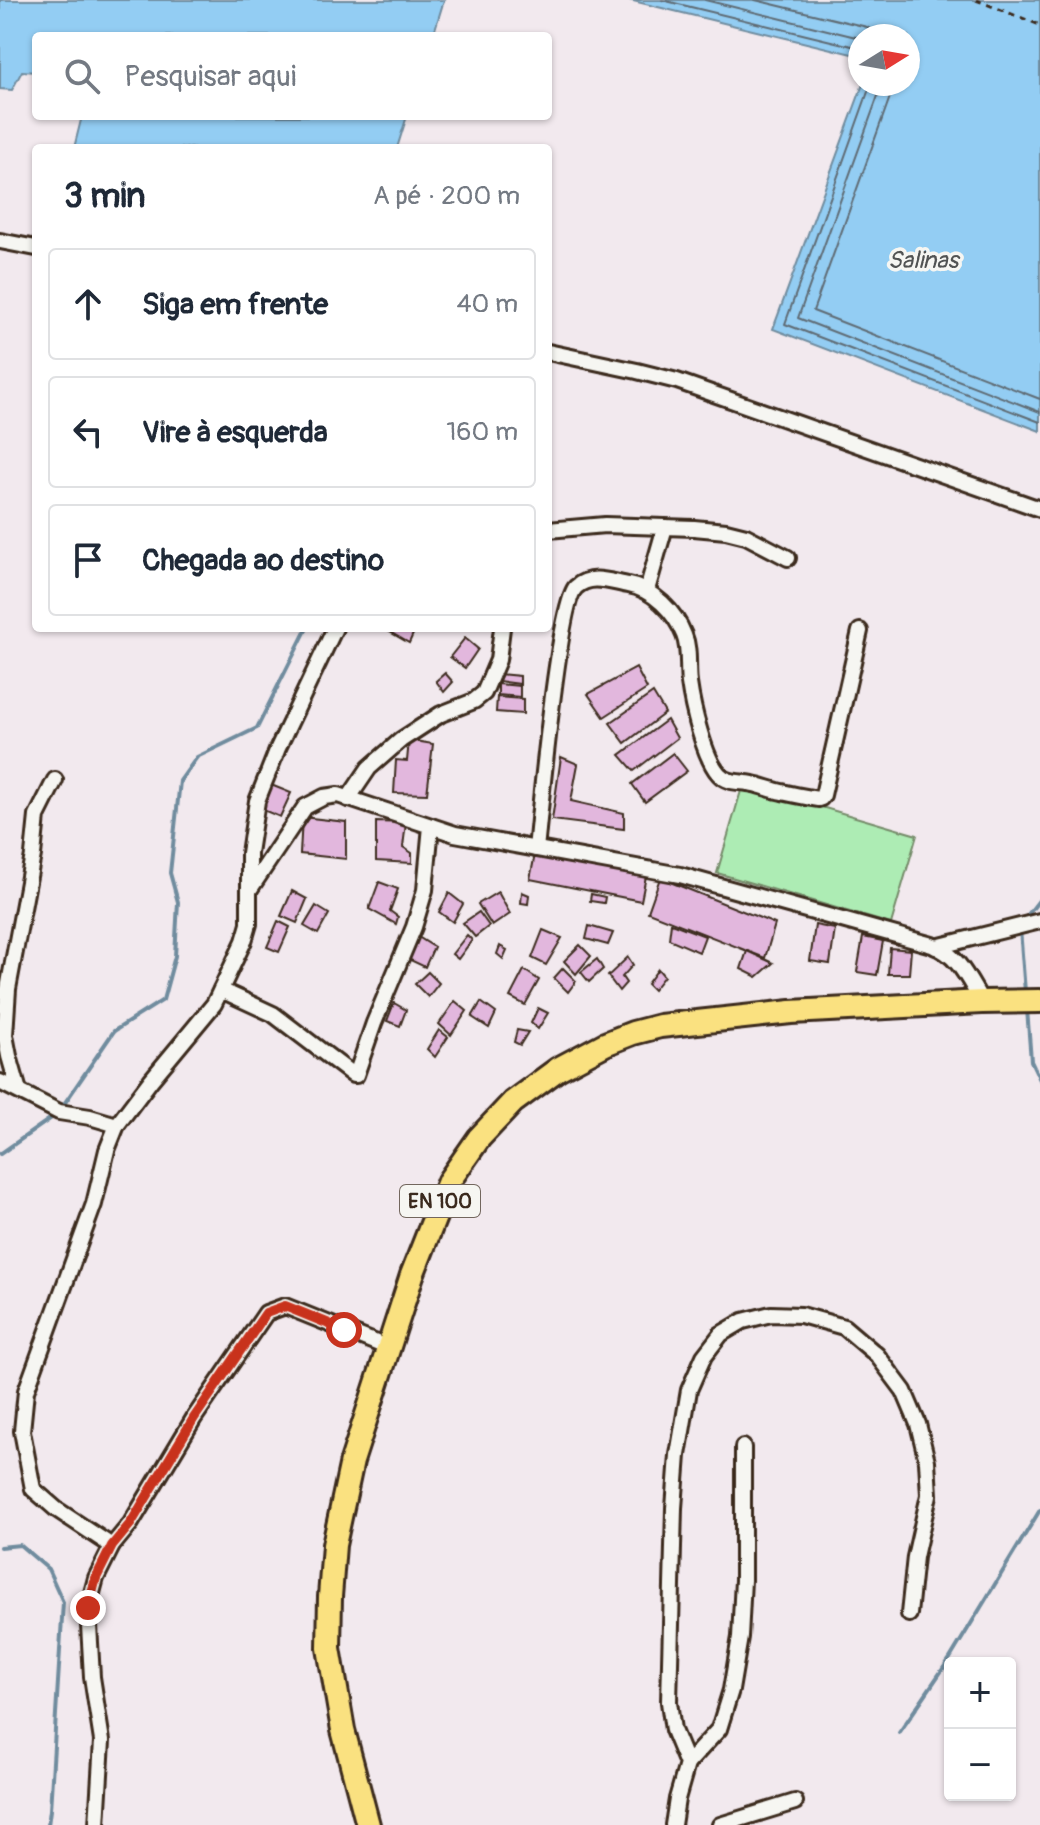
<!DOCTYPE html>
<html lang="pt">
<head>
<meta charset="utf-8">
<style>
	body { margin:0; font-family:Pangolin,sans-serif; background:#f6f6f7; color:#1f2937 }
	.controls { position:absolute; right:24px; bottom:24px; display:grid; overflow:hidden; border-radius:8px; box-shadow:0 2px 6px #0004 }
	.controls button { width:72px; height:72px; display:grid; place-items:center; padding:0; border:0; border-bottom:2px solid #e0e1e3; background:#fff; color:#1f2937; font:40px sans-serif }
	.compass { position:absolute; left:848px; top:24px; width:72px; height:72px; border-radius:50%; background:#fff; box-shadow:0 2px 6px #0004; rotate:79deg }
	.stop { position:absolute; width:24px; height:24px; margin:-18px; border:6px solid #c8321e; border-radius:50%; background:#fff }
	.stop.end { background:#c8321e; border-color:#fff; box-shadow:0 2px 8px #0008 }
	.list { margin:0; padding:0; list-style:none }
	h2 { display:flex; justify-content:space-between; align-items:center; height:104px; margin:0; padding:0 32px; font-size:34px }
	h2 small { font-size:26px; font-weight:400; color:#747a83 }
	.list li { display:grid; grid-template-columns:52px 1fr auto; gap:24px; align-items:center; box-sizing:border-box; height:112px; margin:0 16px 16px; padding:0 16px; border:2px solid #e0e1e3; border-radius:8px }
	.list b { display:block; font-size:30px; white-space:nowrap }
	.list em { font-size:26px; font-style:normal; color:#747a83 }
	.icon { flex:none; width:44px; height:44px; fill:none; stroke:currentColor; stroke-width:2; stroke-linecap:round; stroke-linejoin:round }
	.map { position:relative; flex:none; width:1040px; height:1825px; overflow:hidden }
	.search { position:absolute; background:#fff; box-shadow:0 2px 6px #0004; left:32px; top:32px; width:520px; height:88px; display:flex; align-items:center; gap:20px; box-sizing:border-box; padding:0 28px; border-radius:8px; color:#747a83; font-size:30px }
	.panel { position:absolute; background:#fff; box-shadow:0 2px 6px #0004; left:32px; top:144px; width:520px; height:488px; border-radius:8px }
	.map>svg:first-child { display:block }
</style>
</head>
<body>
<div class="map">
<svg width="1040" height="1825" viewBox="0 0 1040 1825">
	<rect width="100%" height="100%" fill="#f2e9ee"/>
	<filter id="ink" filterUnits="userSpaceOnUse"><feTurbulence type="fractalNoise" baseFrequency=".0125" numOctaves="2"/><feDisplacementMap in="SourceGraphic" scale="16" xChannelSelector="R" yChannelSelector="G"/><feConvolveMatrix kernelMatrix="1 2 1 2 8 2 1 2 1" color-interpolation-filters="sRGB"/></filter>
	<g filter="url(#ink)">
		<polygon fill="#adecb4" stroke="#748b69" stroke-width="2" points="743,784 917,835 891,924 717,873"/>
		<g fill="#93cdf3" stroke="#708c9e" stroke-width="2">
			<polygon points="0,0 444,0 433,36 36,36 36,72 22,71 12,90 0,89"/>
			<polygon points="629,0 1040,0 1040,431 773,329 863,84 908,84 908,36 860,36 860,56"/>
			<polygon points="82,116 407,116 397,148 74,148"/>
		</g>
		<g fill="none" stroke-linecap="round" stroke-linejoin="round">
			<g stroke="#5e6b73" stroke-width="2">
				<polyline points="662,0 860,48"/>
				<polyline points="705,0 860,38"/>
				<polyline points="755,0 867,27 881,36"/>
				<polyline points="870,84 869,89 785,324 1040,422"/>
				<polyline points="880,84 879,93 798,318 1040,412"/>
				<polyline points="892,84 890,97 813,311 1040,399"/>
			</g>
			<g stroke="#708c9e" stroke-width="4">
				<polyline points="1023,921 1040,899"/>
				<polyline points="1020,929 1025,992"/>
				<polyline points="1027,1009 1031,1061 1040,1080"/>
				<polyline points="62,1107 114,1031 163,1000 175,956 178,902 170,873 180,781 197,757 257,728 307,628"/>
				<polyline points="0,1154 57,1114"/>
				<polyline points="0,1547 20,1545 48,1569 63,1602 50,1810 48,1825"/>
				<polyline points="899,1733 949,1660 1040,1510"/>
			</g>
		</g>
		<g fill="#e2b7dd" stroke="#3b2a1e" stroke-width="2">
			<polygon points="383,628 404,628 413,634 409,643"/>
			<polygon points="465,638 478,649 465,668 450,657"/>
			<polygon points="636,668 647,689 604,717 588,694"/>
			<polygon points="445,673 453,682 444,692 436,681"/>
			<polygon points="498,674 520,676 520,684 498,681"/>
			<polygon points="498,684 520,686 520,697 498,695"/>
			<polygon points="653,693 665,713 625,743 610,723"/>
			<polygon points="497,697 523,699 523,714 496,712"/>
			<polygon points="667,720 677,738 634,771 620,755"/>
			<polygon points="409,740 433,744 427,794 394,793 396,760 407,761"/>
			<polygon points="673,753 687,771 645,802 632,784"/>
			<polygon points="561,757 578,764 571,801 624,813 624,829 552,820"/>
			<polygon points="271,785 291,793 280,817 263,810"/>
			<polygon points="302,817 346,822 346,859 300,854"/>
			<polygon points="376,822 406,823 403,847 412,853 412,863 376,861"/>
			<polygon points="536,849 646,876 641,901 530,879"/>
			<polygon points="660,878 775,924 765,958 648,912"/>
			<polygon points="379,882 398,889 390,911 398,917 396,924 369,909"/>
			<polygon points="292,891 307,899 297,923 281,916"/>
			<polygon points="498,892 510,914 492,926 478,904"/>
			<polygon points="522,892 529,895 528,904 521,903"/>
			<polygon points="449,893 463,904 453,922 439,912"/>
			<polygon points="591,894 605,897 604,903 590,901"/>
			<polygon points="316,906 329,914 318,934 304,926"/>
			<polygon points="479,912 489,926 475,937 463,923"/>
			<polygon points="278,921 290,927 279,952 267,947"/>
			<polygon points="671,923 705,936 699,952 669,939"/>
			<polygon points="815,925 835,929 830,964 810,961"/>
			<polygon points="589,926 613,933 608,945 586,939"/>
			<polygon points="543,930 562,938 546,965 532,958"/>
			<polygon points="415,935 434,947 425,967 406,958"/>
			<polygon points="467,935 472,940 458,959 452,954"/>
			<polygon points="863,937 883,941 877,975 857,972"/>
			<polygon points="580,945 591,956 576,974 564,961"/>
			<polygon points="500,946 507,950 503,959 497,954"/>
			<polygon points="890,948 911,950 909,974 888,974"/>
			<polygon points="747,951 773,963 757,977 741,969"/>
			<polygon points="628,957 633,965 622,977 626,983 619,991 608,976"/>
			<polygon points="597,959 603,969 589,982 581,972"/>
			<polygon points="563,968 576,981 568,992 554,978"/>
			<polygon points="658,969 664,976 653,990 647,984"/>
			<polygon points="524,970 539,980 525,1005 510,997"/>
			<polygon points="428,972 439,983 428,997 415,984"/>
			<polygon points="455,1001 467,1011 451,1035 439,1024"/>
			<polygon points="481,1002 496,1013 489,1028 472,1017"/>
			<polygon points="394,1003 406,1010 400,1026 387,1021"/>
			<polygon points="538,1008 548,1013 538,1029 531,1023"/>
			<polygon points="439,1030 448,1037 435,1057 427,1049"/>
			<polygon points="517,1030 528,1032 520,1045 514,1042"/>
		</g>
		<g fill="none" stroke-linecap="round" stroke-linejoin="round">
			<g stroke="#3b2a1e" stroke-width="20">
				<g id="street">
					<polyline points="0,241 36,248"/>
					<polyline points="548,352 637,371 677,381 1040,509"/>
					<polyline points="548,530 605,525 694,528 726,531 746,536 788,558"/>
					<polyline points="647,590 665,527"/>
					<polyline points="348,799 369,768 401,740 441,714 474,701 484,693 498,660 502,628"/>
					<path d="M536 849C540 812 559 602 576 587 591 573 611 582 628 585 653 589 675 612 684 635 690 649 687 667 689 683 692 705 704 758 719 774 728 784 741 781 753 784 763 786 772 790 782 792 794 795 806 797 818 799L821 798 823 795 860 631"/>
					<path d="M250 889 305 807 324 797 338 795 455 834 680 875 932 945C959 955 968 979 982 1002"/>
					<polyline points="936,947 1040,921"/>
					<polyline points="221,990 273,1014 353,1075 356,1075 374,1023 414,927 425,890 431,826"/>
					<polyline points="0,1082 59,1112 90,1117 117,1125 151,1080 214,1004 244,941 249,924 249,853 257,801 278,748 335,628"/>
					<polyline points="19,1091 9,1056 5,1035 8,989 33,855 37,816 55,780"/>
					<polyline points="112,1546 56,1509 33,1489 22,1431 26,1391 94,1204 107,1150 117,1125"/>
					<polyline points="687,1764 719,1729 731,1690 740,1637 743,1580 743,1447"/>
					<polyline points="97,1825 102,1741 92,1677 88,1608 96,1578 112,1546 131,1523 194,1418 266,1313 285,1306 389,1348"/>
					<polyline points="673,1825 677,1799 687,1764 673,1730 669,1702 674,1508 678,1455 689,1390 704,1356 721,1334 743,1321 771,1314 801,1315 844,1327 877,1355 904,1391 918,1424 927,1461 929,1495 915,1557 909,1614"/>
					<polyline points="720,1825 795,1802"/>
				</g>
			</g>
			<g stroke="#3b2a1e" stroke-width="28">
				<polyline id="primary" points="368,1825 343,1730 329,1648 330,1597 334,1545 352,1461 412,1275 449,1181 479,1138 513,1102 558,1069 605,1044 633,1033 660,1026 791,1012 982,1002 1040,1001"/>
			</g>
			<polyline stroke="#3b2a1e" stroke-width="3" stroke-dasharray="6 6" stroke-linecap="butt" points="976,0 1040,25"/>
			<use href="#street" stroke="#f6f6f2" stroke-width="14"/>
			<use href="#primary" stroke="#fae180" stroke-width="22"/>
		</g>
	</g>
	<g fill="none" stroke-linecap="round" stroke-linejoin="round" filter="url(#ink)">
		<polyline stroke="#c8321e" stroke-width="10" points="88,1608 96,1578 112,1546 131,1523 194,1418 266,1313 285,1306 344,1330"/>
	</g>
	<g text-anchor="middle" stroke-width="7" stroke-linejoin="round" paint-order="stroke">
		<rect fill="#f6f6f2" stroke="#73675e" stroke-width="2" x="400" y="1185" width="80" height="32" rx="6"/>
		<g font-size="20" font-weight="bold" fill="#3b2a1e">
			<text x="440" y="1208">EN 100</text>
		</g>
		<g font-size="24" font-style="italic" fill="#515353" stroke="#f6f6f2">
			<text x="923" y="268">Salinas</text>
		</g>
	</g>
</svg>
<div class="controls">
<button>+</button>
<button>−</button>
</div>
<svg class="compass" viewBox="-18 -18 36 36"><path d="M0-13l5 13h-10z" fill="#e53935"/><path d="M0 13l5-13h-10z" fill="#747a83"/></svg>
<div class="stop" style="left:344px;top:1330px"></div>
<div class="stop end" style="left:88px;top:1608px"></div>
<div class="search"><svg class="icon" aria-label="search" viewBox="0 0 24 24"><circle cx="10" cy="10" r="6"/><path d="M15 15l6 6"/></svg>Pesquisar aqui</div>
<section class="panel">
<h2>3 min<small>A pé · 200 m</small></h2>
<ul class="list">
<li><svg class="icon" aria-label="ahead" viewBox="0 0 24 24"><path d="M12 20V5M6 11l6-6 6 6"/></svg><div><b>Siga em frente</b></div><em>40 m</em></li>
<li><svg class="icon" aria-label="left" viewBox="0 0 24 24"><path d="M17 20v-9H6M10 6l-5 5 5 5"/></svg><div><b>Vire à esquerda</b></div><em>160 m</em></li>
<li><svg class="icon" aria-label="arrive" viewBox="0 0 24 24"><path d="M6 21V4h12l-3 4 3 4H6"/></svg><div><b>Chegada ao destino</b></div></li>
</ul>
</section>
</div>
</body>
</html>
